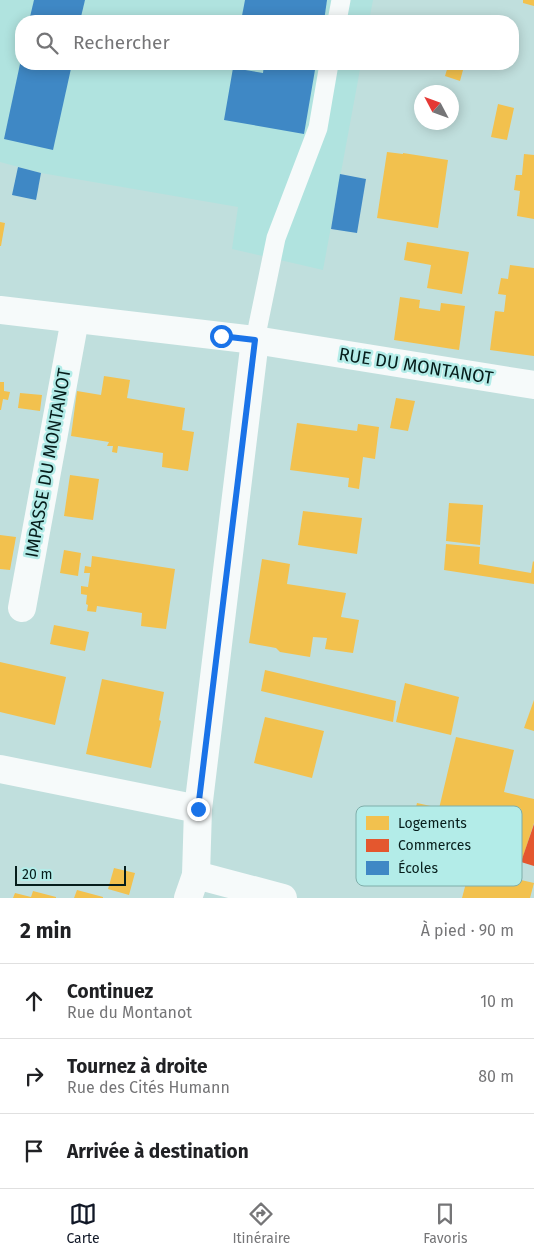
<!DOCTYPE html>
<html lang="fr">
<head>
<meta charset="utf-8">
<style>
	body { margin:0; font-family:"Fira Sans",sans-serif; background:#f2f2f2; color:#202124 }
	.compass { position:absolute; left:414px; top:85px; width:45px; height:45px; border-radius:50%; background:#fff; box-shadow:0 2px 12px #0003; rotate:311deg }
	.scale { position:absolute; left:15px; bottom:12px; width:111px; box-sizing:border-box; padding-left:5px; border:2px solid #061d1b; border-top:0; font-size:14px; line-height:18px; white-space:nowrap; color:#061d1b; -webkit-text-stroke:4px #b3ece8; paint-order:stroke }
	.stop { position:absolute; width:15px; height:15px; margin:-11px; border:4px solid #1a73e8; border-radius:50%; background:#fff }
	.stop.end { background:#1a73e8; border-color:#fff; box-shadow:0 1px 5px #0008 }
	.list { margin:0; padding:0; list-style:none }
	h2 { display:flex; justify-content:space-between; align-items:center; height:65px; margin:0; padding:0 20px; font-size:21px }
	h2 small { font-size:16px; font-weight:400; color:#757577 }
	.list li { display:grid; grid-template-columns:32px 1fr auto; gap:15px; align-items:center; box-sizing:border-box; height:75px; padding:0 20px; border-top:1px solid #e0e0e0 }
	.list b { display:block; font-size:19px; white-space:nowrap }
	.list p { margin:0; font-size:16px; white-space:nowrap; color:#757577 }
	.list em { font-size:16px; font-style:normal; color:#757577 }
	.icon { flex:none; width:28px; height:28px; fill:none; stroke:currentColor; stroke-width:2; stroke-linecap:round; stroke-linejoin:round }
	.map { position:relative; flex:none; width:534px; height:898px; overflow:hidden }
	.search { position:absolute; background:#fff; box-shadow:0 2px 12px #0003; left:15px; right:15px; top:15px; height:55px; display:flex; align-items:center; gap:12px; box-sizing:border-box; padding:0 18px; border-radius:20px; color:#757577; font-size:19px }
	.sheet { height:290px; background:#fff }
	nav { display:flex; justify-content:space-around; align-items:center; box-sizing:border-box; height:70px; border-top:1px solid #e0e0e0; background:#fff; font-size:14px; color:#757577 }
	nav a { display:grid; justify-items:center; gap:2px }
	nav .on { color:#111827 }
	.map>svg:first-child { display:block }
</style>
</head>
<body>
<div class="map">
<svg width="534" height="898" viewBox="0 0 534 898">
	<rect width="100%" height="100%" fill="#c0dfdd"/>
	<polygon fill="#b0e3df" points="0,0 373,0 369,21 21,21 21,64 361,64 323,270 232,249 238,207 41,173 0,162"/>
	<g fill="#f2c14e">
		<polygon points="523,0 534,0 534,6 523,3"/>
		<polygon points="448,66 463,70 460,81 445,76"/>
		<polygon points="498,104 514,108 507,140 491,137"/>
		<polygon points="387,152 403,154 403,153 448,160 438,228 377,218"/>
		<polygon points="524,154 534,155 534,219 517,216 520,191 514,190 516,175 522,175"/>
		<polygon points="0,222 5,223 1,246 0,246"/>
		<polygon points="407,242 469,252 462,294 427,288 431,265 404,260"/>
		<polygon points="510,265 534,268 534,356 490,350 495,311 504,312 506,295 498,294 501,278 508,279"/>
		<polygon points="400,297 420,300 419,308 440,311 441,303 465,306 459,350 394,340"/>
		<polygon points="104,376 130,380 127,398 185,408 182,430 194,432 188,471 162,467 163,453 118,446 117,453 112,452 113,446 107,446 109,442 71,436 77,391 101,395"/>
		<polygon points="0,382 4,382 4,391 10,392 8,400 3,399 1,410 0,410"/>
		<polygon points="20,393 42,395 40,411 18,408"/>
		<polygon points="396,398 415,401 408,431 390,428"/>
		<polygon points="297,423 357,431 358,424 379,427 375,459 363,457 359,489 348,487 349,478 290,470"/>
		<polygon points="70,475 99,479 93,520 64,516"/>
		<polygon points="449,503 483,505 480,545 446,541"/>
		<polygon points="303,511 362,518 357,554 298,545"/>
		<polygon points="0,535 16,537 10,570 0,569"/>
		<polygon points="446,544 480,547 479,564 531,573 533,561 534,562 534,584 444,570"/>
		<polygon points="64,550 81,553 78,576 60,573"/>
		<polygon points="92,556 175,569 166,629 141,626 142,613 97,606 96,612 87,611 88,605 86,604 87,595 81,594 81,586 88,587 90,573 84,573 85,566 91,567"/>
		<polygon points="262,559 290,564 287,584 346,593 341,617 359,620 353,653 325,649 327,638 313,637 310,657 280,652 276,648 249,643"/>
		<polygon points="54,625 89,632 85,651 50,644"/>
		<polygon points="0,662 66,677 55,725 0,712"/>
		<polygon points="265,670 396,701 393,722 261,691"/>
		<polygon points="102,679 164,692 159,720 161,721 151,768 86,754"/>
		<polygon points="405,683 459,697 451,735 396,722"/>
		<polygon points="534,700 534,731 524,728"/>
		<polygon points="265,717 324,731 312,778 254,763"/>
		<polygon points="456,737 514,750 504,792 534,799 534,823 517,875 428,855"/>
		<polygon points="417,803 435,807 422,856 405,851"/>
		<polygon points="114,868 135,873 129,895 108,889"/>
		<polygon points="470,868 534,883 530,898 462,898"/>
		<polygon points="77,890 103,897 103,898 74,898"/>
		<polygon points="33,891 56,897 56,898 13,898 15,893 31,897"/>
	</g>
	<polygon fill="#e4572e" points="534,824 534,866 521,862"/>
	<g fill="#3f88c5">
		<polygon points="34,0 85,0 80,21 29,21"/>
		<polygon points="245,0 327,0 324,21 241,21"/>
		<polygon points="20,64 72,64 53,150 4,139"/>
		<polygon points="264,64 316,64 304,134 224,120 233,68 263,73"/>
		<polygon points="18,167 41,173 36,200 12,195"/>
		<polygon points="340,174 366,179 357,233 331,229"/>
	</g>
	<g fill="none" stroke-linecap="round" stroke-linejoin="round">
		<g stroke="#f6fafa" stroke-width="19">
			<polyline points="337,21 341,0"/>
			<polyline points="255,340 276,238 318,128 329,64"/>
		</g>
		<g stroke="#f6fafa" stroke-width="28">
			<polyline points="0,310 255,340 534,385"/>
			<polyline points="22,608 75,319"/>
			<polyline points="0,769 198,809"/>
			<polyline points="196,875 283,898"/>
			<polyline points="188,898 196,875 198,809 255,340"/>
		</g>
	</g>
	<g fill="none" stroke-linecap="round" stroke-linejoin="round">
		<polyline stroke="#1a73e8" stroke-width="6" points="198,809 255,340 221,336"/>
	</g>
	<g text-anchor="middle" stroke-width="5" stroke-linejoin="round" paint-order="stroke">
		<g font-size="18" fill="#061d1b" stroke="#b3ece8">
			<text transform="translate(416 366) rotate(9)" y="6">RUE DU MONTANOT</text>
			<text transform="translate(48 463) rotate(-80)" y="6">IMPASSE DU MONTANOT</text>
		</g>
	</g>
	<rect x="356" y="806" width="166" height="80" rx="8" fill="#b3ece8" stroke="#7faeaa" stroke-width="1"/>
	<rect x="366" y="816" width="23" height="14" fill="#f2c14e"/>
	<rect x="366" y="839" width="23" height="13" fill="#e4572e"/>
	<rect x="366" y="861" width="23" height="14" fill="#3f88c5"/>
	<g font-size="14" fill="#061d1b">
		<text x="398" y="828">Logements</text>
		<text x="398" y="850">Commerces</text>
		<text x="398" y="873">Écoles</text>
	</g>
</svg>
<svg class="compass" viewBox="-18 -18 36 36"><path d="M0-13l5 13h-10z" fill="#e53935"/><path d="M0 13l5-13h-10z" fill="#757577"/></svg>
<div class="scale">20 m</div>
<div class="stop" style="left:221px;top:336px"></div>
<div class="stop end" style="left:198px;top:809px"></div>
<div class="search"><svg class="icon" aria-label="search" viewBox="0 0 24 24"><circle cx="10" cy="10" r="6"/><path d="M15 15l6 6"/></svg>Rechercher</div>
</div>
<section class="sheet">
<h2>2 min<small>À pied · 90 m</small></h2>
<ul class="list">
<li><svg class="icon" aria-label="ahead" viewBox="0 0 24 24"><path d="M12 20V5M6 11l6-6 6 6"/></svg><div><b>Continuez</b><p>Rue du Montanot</p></div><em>10 m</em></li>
<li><svg class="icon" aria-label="right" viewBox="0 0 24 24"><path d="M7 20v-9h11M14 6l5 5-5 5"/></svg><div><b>Tournez à droite</b><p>Rue des Cités Humann</p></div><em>80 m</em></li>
<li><svg class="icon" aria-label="arrive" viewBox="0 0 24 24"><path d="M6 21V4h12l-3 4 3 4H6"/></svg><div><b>Arrivée à destination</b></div></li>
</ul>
</section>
<nav>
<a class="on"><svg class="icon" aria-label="map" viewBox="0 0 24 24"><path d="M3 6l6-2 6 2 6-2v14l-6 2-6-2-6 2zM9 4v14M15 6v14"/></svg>Carte</a>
<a><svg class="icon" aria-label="directions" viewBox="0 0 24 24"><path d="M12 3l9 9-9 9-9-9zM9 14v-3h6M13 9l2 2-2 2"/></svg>Itinéraire</a>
<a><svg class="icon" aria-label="saved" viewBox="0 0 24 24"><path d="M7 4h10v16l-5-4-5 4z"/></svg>Favoris</a>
</nav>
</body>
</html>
